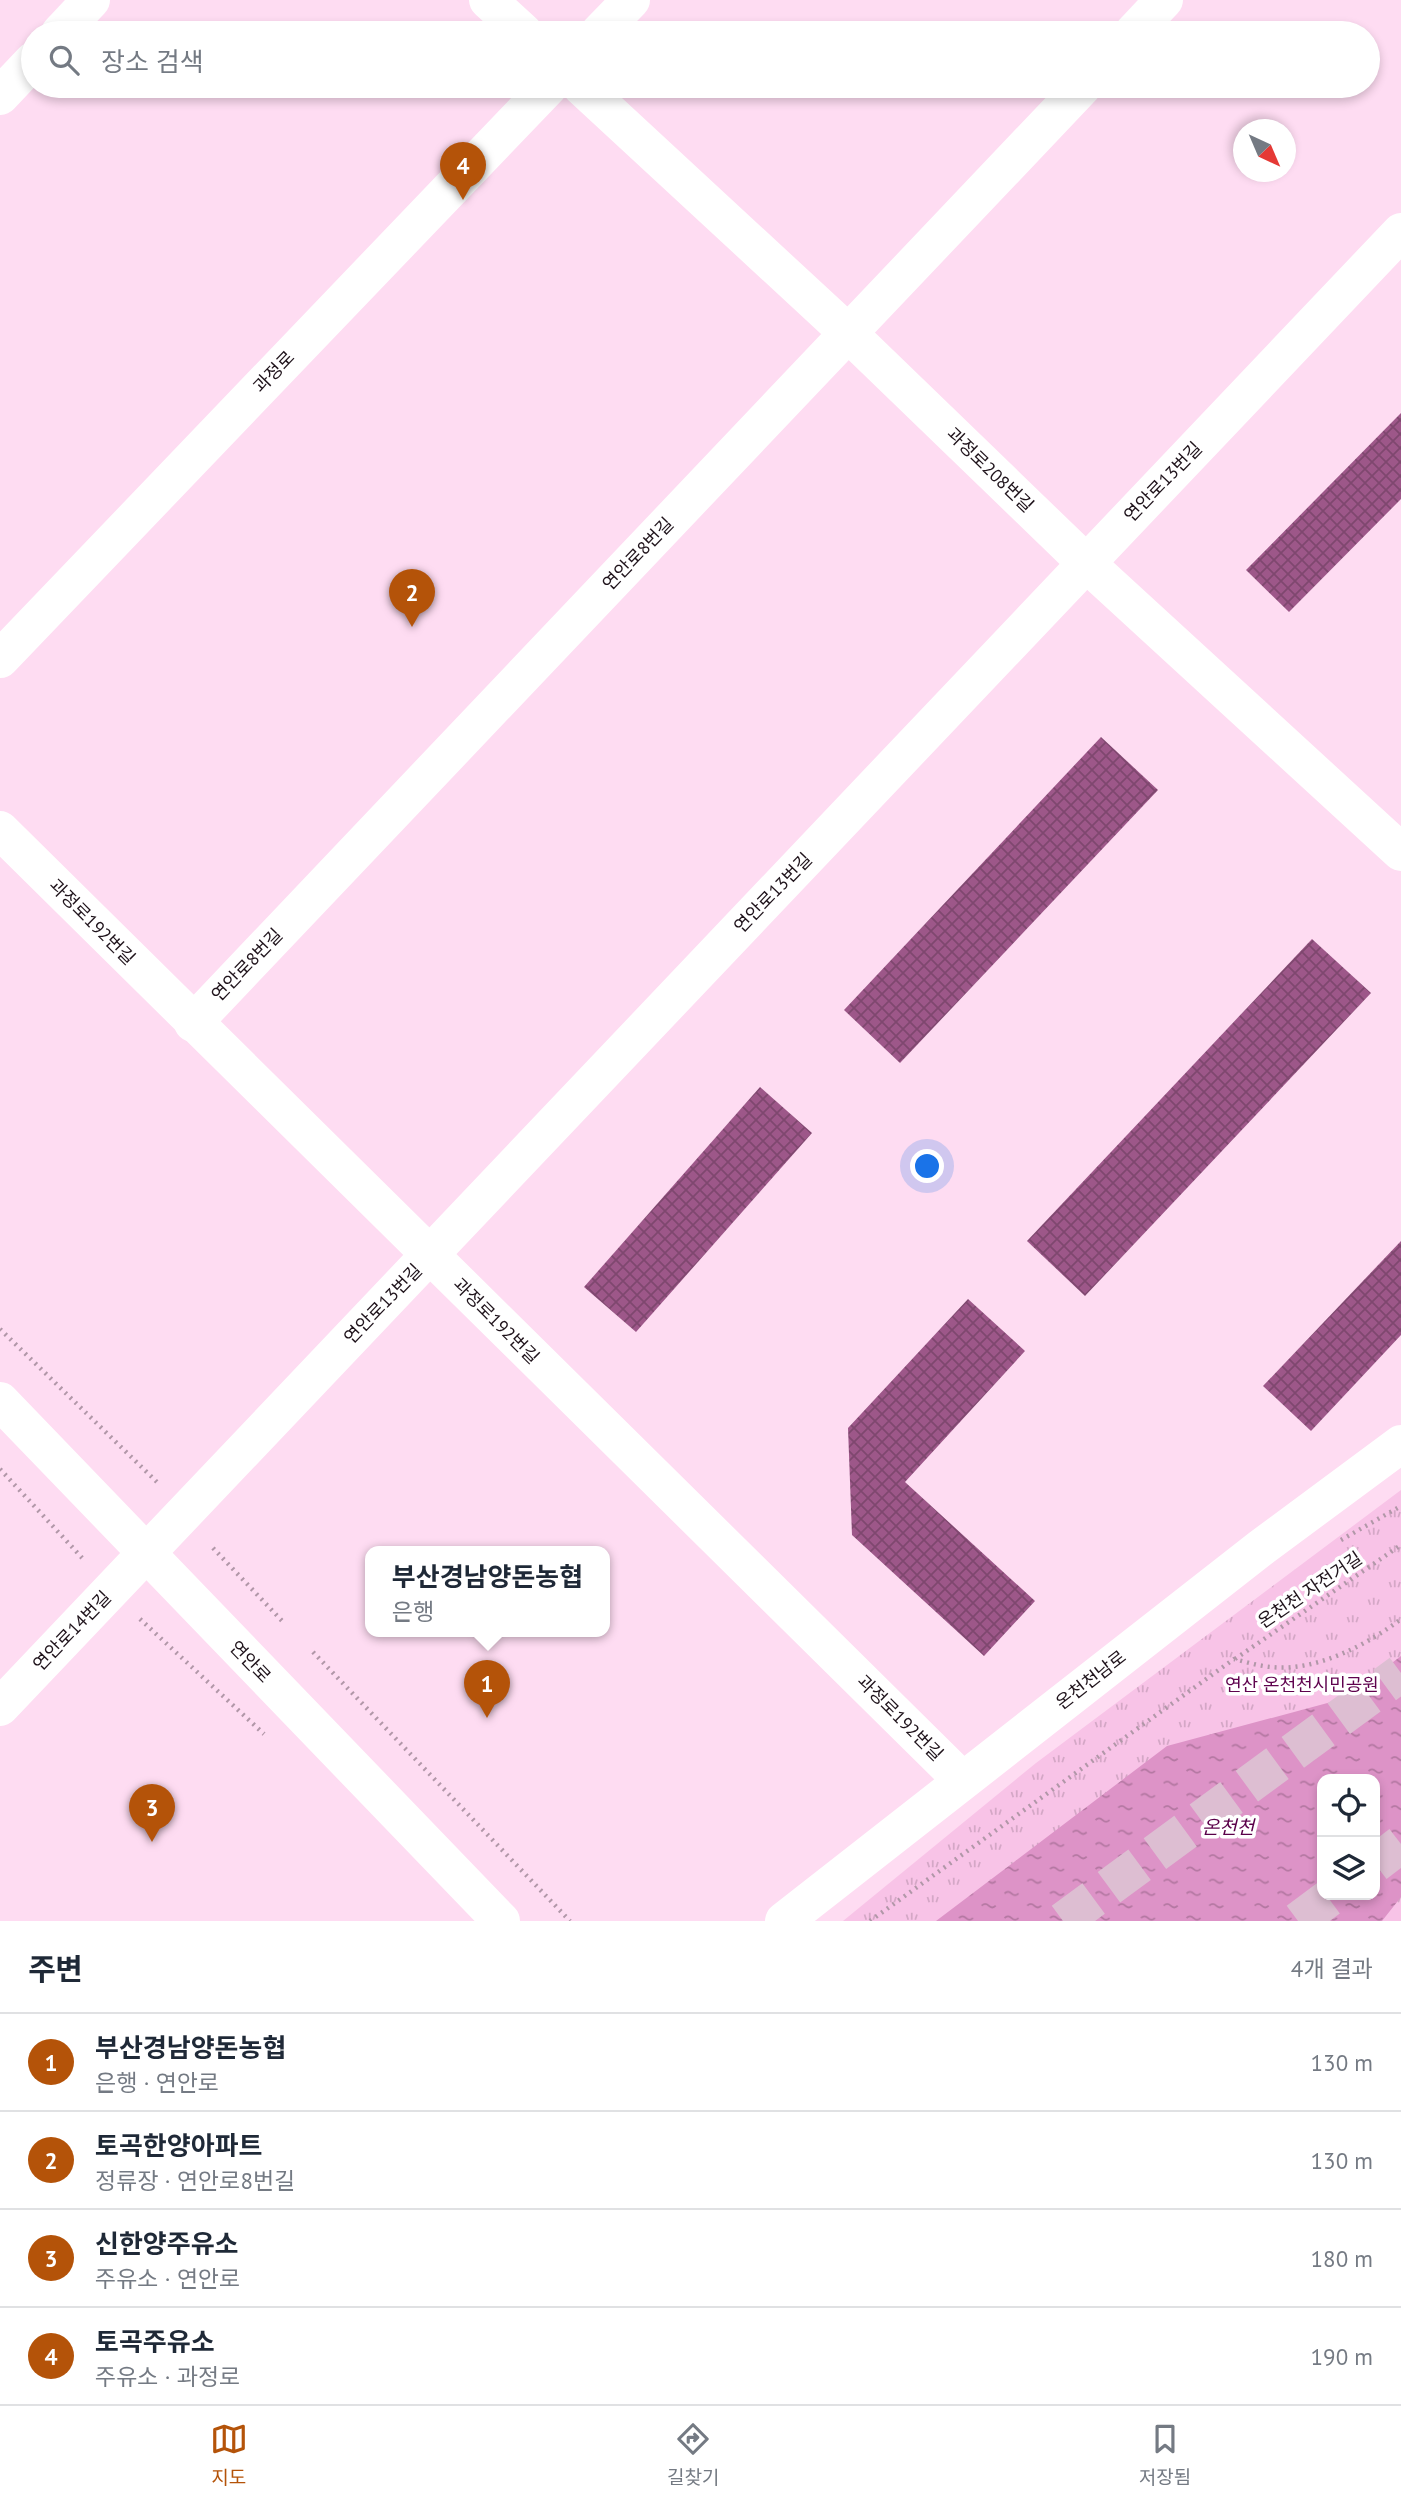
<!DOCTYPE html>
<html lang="ko">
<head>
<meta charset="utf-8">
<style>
	body { margin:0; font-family:"PT Sans","Noto Sans KR",sans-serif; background:#f2f2f3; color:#1f2937 }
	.controls { position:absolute; right:21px; bottom:21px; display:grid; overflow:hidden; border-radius:14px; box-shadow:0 4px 10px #0003 }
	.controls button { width:63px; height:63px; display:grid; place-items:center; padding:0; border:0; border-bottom:2px solid #e0e1e3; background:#fff; color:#1f2937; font:35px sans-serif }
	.compass { position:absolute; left:1233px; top:119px; width:63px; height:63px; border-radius:50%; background:#fff; box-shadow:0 4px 10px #0003; rotate:136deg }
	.you { position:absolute; left:928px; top:1167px; width:24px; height:24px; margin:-18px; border:5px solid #fff; border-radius:50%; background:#1a73e8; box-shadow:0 0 0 10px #1a73e833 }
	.badge { display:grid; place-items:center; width:46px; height:46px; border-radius:50%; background:#b45309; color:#fff; font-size:23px; font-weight:700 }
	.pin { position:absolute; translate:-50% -58px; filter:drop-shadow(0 2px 4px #0008) }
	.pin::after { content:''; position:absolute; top:37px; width:24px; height:21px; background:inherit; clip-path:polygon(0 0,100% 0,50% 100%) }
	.popup { position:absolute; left:365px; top:1546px; width:245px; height:91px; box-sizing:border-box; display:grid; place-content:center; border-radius:14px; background:#fff; filter:drop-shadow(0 2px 5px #0005); font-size:23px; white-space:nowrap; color:#747a83 }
	.popup b { font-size:26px; color:#1f2937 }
	.popup::after { content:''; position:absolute; left:50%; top:100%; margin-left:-14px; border:14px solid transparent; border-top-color:#fff }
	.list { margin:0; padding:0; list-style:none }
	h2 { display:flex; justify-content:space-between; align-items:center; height:91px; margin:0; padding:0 28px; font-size:30px }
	h2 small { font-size:23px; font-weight:400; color:#747a83 }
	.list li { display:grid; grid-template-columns:46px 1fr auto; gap:21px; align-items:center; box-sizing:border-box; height:98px; padding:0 28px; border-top:2px solid #e0e1e3 }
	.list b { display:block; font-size:26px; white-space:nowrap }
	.list p { margin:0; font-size:23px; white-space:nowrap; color:#747a83 }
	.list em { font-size:23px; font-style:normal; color:#747a83 }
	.icon { flex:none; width:38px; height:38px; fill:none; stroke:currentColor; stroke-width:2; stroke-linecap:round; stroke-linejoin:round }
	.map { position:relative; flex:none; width:1401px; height:1921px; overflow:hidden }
	.search { position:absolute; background:#fff; box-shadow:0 4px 10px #0003; left:21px; right:21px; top:21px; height:77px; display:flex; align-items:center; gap:18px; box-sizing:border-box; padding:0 24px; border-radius:38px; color:#747a83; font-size:26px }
	.sheet { height:483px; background:#fff }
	nav { display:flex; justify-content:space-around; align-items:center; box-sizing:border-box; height:98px; border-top:2px solid #e0e1e3; background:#fff; font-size:19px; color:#747a83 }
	nav a { display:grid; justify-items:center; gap:4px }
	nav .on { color:#b45309 }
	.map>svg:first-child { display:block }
</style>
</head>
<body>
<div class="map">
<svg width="1401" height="1921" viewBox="0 0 1401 1921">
	<defs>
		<pattern id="park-tufts" width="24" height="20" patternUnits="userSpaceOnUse" patternTransform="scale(1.75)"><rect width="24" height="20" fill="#f8c3e7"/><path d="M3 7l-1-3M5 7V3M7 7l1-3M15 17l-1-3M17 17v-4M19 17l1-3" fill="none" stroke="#d4a7c6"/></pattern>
		<pattern id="water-ripples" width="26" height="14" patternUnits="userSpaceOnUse" patternTransform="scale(1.75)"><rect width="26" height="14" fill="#dd93c7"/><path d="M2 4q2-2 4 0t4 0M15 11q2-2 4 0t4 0" fill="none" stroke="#b377a1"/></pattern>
		<pattern id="building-cross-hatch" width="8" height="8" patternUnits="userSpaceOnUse" patternTransform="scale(1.75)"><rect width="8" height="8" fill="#9d5789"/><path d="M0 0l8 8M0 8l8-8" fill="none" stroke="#7f476f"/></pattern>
	</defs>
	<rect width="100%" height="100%" fill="#fedcf2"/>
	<path fill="url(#park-tufts)" fill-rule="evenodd" d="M1401 1490V1921H843L1036 1763ZM1322 1779H1375V1895H1322Z"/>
	<path fill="url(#water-ripples)" fill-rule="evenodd" d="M1401 1656V1897L1382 1921H936L1167 1746 1346 1698ZM1322 1779H1375V1895H1322Z"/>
	<g fill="url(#building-cross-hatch)">
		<polygon points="1401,413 1401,499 1289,612 1246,570"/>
		<polygon points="1101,737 1158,790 900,1063 844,1010"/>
		<polygon points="1312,939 1371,993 1085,1296 1027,1241"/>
		<polygon points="760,1087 812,1133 636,1332 584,1287"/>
		<polygon points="1401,1241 1401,1335 1311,1431 1263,1386"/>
		<polygon points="968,1299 1025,1351 905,1482 1035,1601 984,1656 852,1535 848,1428"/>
	</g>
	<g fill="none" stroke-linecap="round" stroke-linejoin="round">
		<g stroke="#ddbed2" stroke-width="38" stroke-dasharray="38 19" stroke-linecap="butt">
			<polyline points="1375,1864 1401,1844"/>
			<polyline points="1063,1921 1401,1673"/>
			<polyline points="1298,1921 1333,1895"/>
		</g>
		<g stroke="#b197a8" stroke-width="4.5" stroke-dasharray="2 5" stroke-linecap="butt">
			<polyline points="0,1329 160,1485"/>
			<polyline points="0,1469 85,1561"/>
			<polyline points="1341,1540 1401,1506"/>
			<polyline points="213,1548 285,1624"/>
			<polyline points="140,1619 264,1734"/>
			<polyline points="313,1652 570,1921"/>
			<polyline points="1235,1659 1401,1545"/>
			<path d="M870 1921 1234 1659C1246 1662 1259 1666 1271 1667 1315 1672 1367 1645 1401 1619"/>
		</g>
		<g stroke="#fff" stroke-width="38">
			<polyline points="488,0 524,33"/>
			<polyline points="60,33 91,0"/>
			<polyline points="1133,33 1164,0"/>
			<polyline points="581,86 848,333 1086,563 1401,852"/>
			<polyline points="0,96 33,61"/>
			<polyline points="0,830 962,1780"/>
			<polyline points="193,1023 1083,86"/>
			<polyline points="0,1707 1401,232"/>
		</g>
		<polyline stroke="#fff" stroke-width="38" points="784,1921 1262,1547 1401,1444"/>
		<g stroke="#fff" stroke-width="38">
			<polyline points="599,33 631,0"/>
			<polyline points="0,659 549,86"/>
			<polyline points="0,1401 501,1921"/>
		</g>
	</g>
	<g text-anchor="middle" stroke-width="7" stroke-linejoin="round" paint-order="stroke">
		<g font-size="18" fill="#1f131b" stroke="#fff">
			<text transform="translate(274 372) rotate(-46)" y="6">과정로</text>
			<text transform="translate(990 470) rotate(44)" y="6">과정로208번길</text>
			<text transform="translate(1163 482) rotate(-46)" y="6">연안로13번길</text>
			<text transform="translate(638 554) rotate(-46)" y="6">연안로8번길</text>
			<text transform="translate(773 893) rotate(-46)" y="6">연안로13번길</text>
			<text transform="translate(92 922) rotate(45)" y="6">과정로192번길</text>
			<text transform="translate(247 965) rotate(-46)" y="6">연안로8번길</text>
			<text transform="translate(383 1304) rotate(-46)" y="6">연안로13번길</text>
			<text transform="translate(496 1321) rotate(45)" y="6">과정로192번길</text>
			<text transform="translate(1310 1590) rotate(-34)" y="6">온천천 자전거길</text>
			<text transform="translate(72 1631) rotate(-46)" y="6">연안로14번길</text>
			<text transform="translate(250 1662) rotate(46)" y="6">연안로</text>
			<text transform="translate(1091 1680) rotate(-38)" y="6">온천천남로</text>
			<text transform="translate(900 1718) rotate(45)" y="6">과정로192번길</text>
		</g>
		<g font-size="18" fill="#5f034e" stroke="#fff">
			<text x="1302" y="1691">연산 온천천시민공원</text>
		</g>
		<g font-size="19" font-style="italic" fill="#5a0049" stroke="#fff">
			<text x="1228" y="1834">온천천</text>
		</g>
	</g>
</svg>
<div class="controls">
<button><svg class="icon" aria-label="locate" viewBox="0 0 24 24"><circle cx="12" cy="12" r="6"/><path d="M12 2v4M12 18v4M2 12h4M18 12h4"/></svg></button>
<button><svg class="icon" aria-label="layers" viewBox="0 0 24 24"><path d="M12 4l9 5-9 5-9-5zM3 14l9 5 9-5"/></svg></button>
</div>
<svg class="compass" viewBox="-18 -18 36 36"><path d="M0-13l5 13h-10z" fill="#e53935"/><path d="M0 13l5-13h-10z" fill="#747a83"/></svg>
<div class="you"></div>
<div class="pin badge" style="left:487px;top:1718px">1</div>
<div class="popup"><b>부산경남양돈농협</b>은행</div>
<div class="pin badge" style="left:412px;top:627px">2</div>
<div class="pin badge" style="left:152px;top:1842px">3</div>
<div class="pin badge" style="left:463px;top:200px">4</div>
<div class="search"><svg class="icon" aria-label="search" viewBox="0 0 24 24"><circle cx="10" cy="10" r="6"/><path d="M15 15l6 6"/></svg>장소 검색</div>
</div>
<section class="sheet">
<h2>주변<small>4개 결과</small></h2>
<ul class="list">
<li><span class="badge">1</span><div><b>부산경남양돈농협</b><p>은행 · 연안로</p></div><em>130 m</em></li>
<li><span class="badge">2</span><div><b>토곡한양아파트</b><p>정류장 · 연안로8번길</p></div><em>130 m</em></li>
<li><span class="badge">3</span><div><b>신한양주유소</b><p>주유소 · 연안로</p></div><em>180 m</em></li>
<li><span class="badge">4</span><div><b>토곡주유소</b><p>주유소 · 과정로</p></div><em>190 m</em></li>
</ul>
</section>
<nav>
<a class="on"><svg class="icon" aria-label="map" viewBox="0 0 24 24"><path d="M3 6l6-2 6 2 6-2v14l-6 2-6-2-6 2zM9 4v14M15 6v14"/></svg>지도</a>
<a><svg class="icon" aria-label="directions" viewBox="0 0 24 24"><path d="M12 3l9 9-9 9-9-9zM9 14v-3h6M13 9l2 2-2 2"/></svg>길찾기</a>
<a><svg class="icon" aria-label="saved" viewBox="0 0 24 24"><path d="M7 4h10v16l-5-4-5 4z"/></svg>저장됨</a>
</nav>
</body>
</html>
